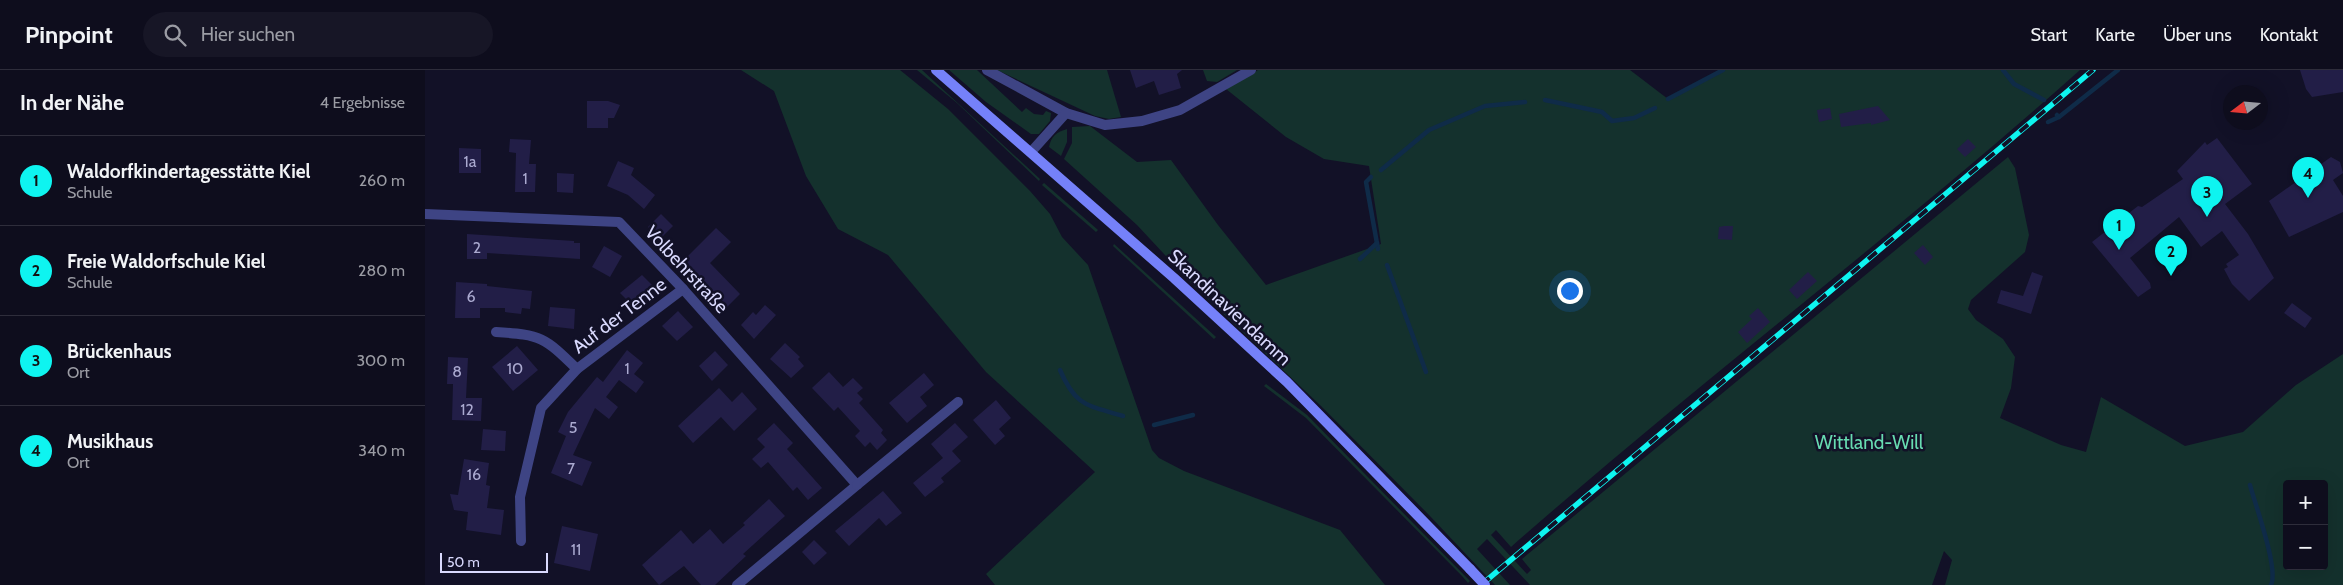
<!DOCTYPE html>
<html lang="de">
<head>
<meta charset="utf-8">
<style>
	body { margin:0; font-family:Cabin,sans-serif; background:#171626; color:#f1f3f6 }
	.controls { position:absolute; right:15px; bottom:15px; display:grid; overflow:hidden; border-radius:5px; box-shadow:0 5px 20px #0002 }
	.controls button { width:45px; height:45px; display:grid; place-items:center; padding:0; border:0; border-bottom:1px solid #2e2d3b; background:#0e0d1d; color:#f1f3f6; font:25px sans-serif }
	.compass { position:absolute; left:1798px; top:15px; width:45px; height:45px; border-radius:50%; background:#0e0d1d; box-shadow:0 5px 20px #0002; rotate:254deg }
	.scale { position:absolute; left:15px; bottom:12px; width:108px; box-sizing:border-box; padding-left:5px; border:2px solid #d9d9fd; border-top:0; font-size:14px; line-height:18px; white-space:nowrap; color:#d9d9fd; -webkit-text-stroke:4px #121127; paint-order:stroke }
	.you { position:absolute; left:1144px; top:220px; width:18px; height:18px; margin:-12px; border:4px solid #fff; border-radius:50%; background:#1a73e8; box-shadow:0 0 0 8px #1a73e833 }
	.badge { display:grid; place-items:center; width:32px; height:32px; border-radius:50%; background:#0ef4f0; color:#111; font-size:16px; font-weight:700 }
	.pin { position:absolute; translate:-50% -41px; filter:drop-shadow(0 1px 2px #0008) }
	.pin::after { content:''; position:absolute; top:26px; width:18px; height:15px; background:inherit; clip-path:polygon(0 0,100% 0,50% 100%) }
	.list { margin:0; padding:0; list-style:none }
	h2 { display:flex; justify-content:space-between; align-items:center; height:65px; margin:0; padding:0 20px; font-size:21px }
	h2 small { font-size:16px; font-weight:400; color:#9b9ca4 }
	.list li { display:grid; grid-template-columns:32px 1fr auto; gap:15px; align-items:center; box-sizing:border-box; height:90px; padding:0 20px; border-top:1px solid #2e2d3b }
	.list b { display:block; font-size:19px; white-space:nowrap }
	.list p { margin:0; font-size:16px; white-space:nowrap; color:#9b9ca4 }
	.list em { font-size:16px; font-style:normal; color:#9b9ca4 }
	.icon { flex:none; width:28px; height:28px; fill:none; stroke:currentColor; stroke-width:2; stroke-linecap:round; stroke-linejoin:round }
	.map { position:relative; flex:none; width:1918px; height:515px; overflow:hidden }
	header { display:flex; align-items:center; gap:30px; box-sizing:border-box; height:70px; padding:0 25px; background:#0e0d1d; border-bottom:1px solid #2e2d3b }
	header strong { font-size:24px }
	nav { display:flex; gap:28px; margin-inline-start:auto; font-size:18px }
	.search { width:350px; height:45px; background:#171626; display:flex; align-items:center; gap:12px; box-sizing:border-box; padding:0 18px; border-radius:28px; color:#9b9ca4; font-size:19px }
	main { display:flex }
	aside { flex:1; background:#0e0d1d }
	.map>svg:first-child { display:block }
</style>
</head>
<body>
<header>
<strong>Pinpoint</strong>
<div class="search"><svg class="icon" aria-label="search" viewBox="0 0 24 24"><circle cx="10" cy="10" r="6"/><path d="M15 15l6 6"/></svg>Hier suchen</div>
<nav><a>Start</a><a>Karte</a><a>Über uns</a><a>Kontakt</a></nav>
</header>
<main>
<aside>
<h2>In der Nähe<small>4 Ergebnisse</small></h2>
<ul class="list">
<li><span class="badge">1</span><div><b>Waldorfkindertagesstätte Kiel</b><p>Schule</p></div><em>260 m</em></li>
<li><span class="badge">2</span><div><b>Freie Waldorfschule Kiel</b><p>Schule</p></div><em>280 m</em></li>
<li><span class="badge">3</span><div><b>Brückenhaus</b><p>Ort</p></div><em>300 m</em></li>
<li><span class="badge">4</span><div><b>Musikhaus</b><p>Ort</p></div><em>340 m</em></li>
</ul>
</aside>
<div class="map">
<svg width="1918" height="515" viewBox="0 0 1918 515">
	<rect width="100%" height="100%" fill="#121127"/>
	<g fill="#14312d" fill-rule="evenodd">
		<polygon points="316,0 475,0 523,39 605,121 625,144 637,167 663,195 727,380 734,388 759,401 915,460 960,515 570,515 561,504 670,402 561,302 463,185 413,159 381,106 349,21"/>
		<polygon points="492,0 497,0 615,109 614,111 532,33"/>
		<polygon points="524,0 552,0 597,42 601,38 609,44 618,45 621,41 626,43 625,51 614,64 606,64 561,32"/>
		<polygon points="572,0 682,0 696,47 684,49 670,46"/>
		<polygon points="778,0 812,0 792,12 782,11"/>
		<path d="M833 0H1205L1243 29 1298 0H1655C1470 165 1272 313 1086 477L1071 460 1066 465 1102 504 1106 500 1097 489 1583 87 1590 98 1604 165 1600 182 1546 230 1543 239 1551 250 1578 269 1590 287 1586 318 1575 348 1636 375 1661 382 1676 327 1760 376 1818 362 1871 315 1918 284V515H1520L1527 490 1519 481 1507 515H1105L1062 469 1052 479 1085 515H1070L1004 445 896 336 767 214 712 155 639 89 647 73V57L665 56 712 92 746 90 793 155 841 215 956 174 944 96 899 89 861 67 801 19ZM1862 414H1899V496H1862Z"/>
		<path d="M642 59V72L636 86 624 77C626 66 632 62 642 59Z"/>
		<polygon points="619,113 673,160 671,162 617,115"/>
		<polygon points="689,174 791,267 789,269 688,176"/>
		<polygon points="841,314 882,345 1045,511 1043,513 1037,506 881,348 839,316"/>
	</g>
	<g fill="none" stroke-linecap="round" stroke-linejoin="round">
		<g stroke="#0f2b48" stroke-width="4.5">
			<polyline points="1578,0 1589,14 1619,30"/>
			<polyline points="1243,29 1298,0"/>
			<polyline points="1120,30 1177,42 1187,51 1209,48 1230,38"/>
			<polyline points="1632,45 1634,47 1693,0"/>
			<polyline points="1623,52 1634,47"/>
			<polyline points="956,100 1004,60 1060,36 1100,32"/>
			<polyline points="946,107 941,112 953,179"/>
			<polyline points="935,189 952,173"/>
			<polyline points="962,195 1001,302"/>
			<path d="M635 300C651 337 662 335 698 346"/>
			<polyline points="729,355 768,345"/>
			<path d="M1825 415C1830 434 1854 499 1846 515"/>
		</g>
	</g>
	<g fill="#221e47">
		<polygon points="705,0 757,0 752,4 756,18 734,25 729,11 711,18"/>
		<polygon points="1875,0 1918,0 1918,22 1887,27 1881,19"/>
		<polygon points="162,31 183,31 195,35 189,48 183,48 183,58 162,58"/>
		<polygon points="1453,36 1465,50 1446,55 1446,53 1416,57 1414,44"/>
		<polygon points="1405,38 1407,49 1394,52 1392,40"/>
		<polygon points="1792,68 1827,114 1800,134 1823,164 1849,208 1824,231 1807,214 1799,199 1803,197 1801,194 1814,185 1797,161 1776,177 1754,147 1705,188 1725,213 1726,218 1713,227 1667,172 1713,136 1717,137 1758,109 1752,101 1780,72 1782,75"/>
		<polygon points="85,69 106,70 104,94 111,94 110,122 90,122 91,83 84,82"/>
		<polygon points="1543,69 1551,77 1540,87 1532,79"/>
		<polygon points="34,78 56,79 56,103 34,103"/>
		<polygon points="1906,87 1915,92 1918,103 1908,110 1918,126 1918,142 1864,167 1844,131"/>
		<polygon points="193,91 209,98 206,105 230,125 219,139 203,125 182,116"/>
		<polygon points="132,103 149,104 148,123 132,122"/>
		<polygon points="236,144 248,156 235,169 223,157"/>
		<polygon points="1299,156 1308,156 1307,170 1293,169 1294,157"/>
		<polygon points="291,158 306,172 285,193 315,224 300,239 256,193"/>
		<polygon points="42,164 149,171 149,173 155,173 155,189 62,183 62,189 42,189"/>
		<polygon points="1498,175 1508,187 1500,195 1489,183"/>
		<polygon points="179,176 197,186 185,207 167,197"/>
		<polygon points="1383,202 1392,211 1372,229 1364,220"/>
		<polygon points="1607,202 1618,206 1606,244 1572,233 1576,220 1598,226"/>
		<polygon points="217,205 228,216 208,236 195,223"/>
		<polygon points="31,212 62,214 62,216 107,221 105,239 97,238 96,244 80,242 80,238 55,238 55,248 30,248"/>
		<polygon points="1867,233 1887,248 1880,258 1859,243"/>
		<polygon points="340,235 351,245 329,269 316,255 328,242 331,245"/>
		<polygon points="125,237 150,239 149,259 123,256"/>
		<polygon points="1333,238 1345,252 1322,273 1313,262 1327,249 1324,246"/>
		<polygon points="253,241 268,257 252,271 237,256"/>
		<polygon points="360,273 375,287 373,289 379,296 366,308 345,289"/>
		<polygon points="92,276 113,300 88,321 67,297"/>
		<polygon points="202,280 218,293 209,304 219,312 211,323 194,310 181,327 193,337 184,349 170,338 148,385 167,392 157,416 126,403 141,366 133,362 143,342 172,307 178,312"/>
		<polygon points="290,281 303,295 287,311 274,296"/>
		<polygon points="23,287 43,288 41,328 57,328 56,351 27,350 28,314 22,314"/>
		<polygon points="404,302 418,317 428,308 438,318 432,323 438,329 434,333 458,360 456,363 462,370 452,380 445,372 440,377 430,366 435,361 413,337 409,341 387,318"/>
		<polygon points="499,303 509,315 495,327 502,336 482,353 464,333"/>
		<polygon points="294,318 307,332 317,322 332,339 309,361 296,347 268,373 253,356"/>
		<polygon points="571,330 586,348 574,359 580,366 570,375 548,350"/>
		<polygon points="349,353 368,373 362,379 397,418 383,430 372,417 368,421 343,392 336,398 327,389 340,377 332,369"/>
		<polygon points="530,353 543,367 527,381 536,391 516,408 519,412 500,427 488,413 518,388 506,374"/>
		<polygon points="58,359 81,361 80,381 56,380"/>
		<polygon points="39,389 64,393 61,415 65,416 62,438 79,440 76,465 41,460 43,442 29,440 25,424 33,425"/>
		<polygon points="458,421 477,443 461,456 454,448 424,476 410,461"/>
		<polygon points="344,429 360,446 318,484 321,486 290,515 276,515 259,496 234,515 217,495 256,460 268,474 285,459 298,474 320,455 318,453"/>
		<polygon points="137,456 173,464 165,501 129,493"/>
		<polygon points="389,470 402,483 389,495 377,482"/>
	</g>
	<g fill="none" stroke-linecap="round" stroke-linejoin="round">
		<g stroke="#3e4484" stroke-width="10">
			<polyline points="562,0 641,43 680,55 717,51 755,40 826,0"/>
			<polyline points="606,82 641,43"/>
			<polyline points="0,144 194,152 258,219 432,415 312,515"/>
			<path d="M71 262C117 265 119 267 152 299"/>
			<polyline points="432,415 533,332"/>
			<polyline points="96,471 95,427 116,338 152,299 258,219"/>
		</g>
		<polyline stroke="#7581f9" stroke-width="10" points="511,0 749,208 862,312 1045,499"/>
		<g stroke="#0ef4f0" stroke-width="5.5">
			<polyline id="rail" points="1056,515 1668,0"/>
		</g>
		<use href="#rail" stroke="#121127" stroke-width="4" stroke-dasharray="11" stroke-linecap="butt"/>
		<polyline stroke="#7581f9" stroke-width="10" points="1045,499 1060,515"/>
	</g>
	<g text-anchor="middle" stroke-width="5" stroke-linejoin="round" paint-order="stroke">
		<g font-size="16" fill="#abaad0">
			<text x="45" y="97">1a</text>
			<text x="100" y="114">1</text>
			<text x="52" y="183">2</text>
			<text x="46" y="232">6</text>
			<text x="90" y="304">10</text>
			<text x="202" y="304">1</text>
			<text x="32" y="307">8</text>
			<text x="42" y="345">12</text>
			<text x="148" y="363">5</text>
			<text x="146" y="404">7</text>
			<text x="49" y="410">16</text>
			<text x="151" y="485">11</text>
		</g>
		<g font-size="19" fill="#d9d9fd" stroke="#121127">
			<text transform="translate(262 199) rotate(47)" y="7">Volbehrstraße</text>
			<text transform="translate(805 237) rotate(43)" y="7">Skandinaviendamm</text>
			<text transform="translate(194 245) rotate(-37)" y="7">Auf der Tenne</text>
		</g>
		<g font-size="19" fill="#67dbb1" stroke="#121127">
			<text x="1444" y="379">Wittland-Will</text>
		</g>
	</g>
</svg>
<div class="controls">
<button>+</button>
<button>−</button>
</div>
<svg class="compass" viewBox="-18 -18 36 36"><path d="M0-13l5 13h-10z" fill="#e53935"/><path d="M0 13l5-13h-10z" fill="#9b9ca4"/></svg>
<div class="scale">50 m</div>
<div class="you"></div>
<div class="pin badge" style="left:1694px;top:180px">1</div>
<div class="pin badge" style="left:1746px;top:206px">2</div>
<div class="pin badge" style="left:1782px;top:147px">3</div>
<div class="pin badge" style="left:1883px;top:128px">4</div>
</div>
</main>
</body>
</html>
